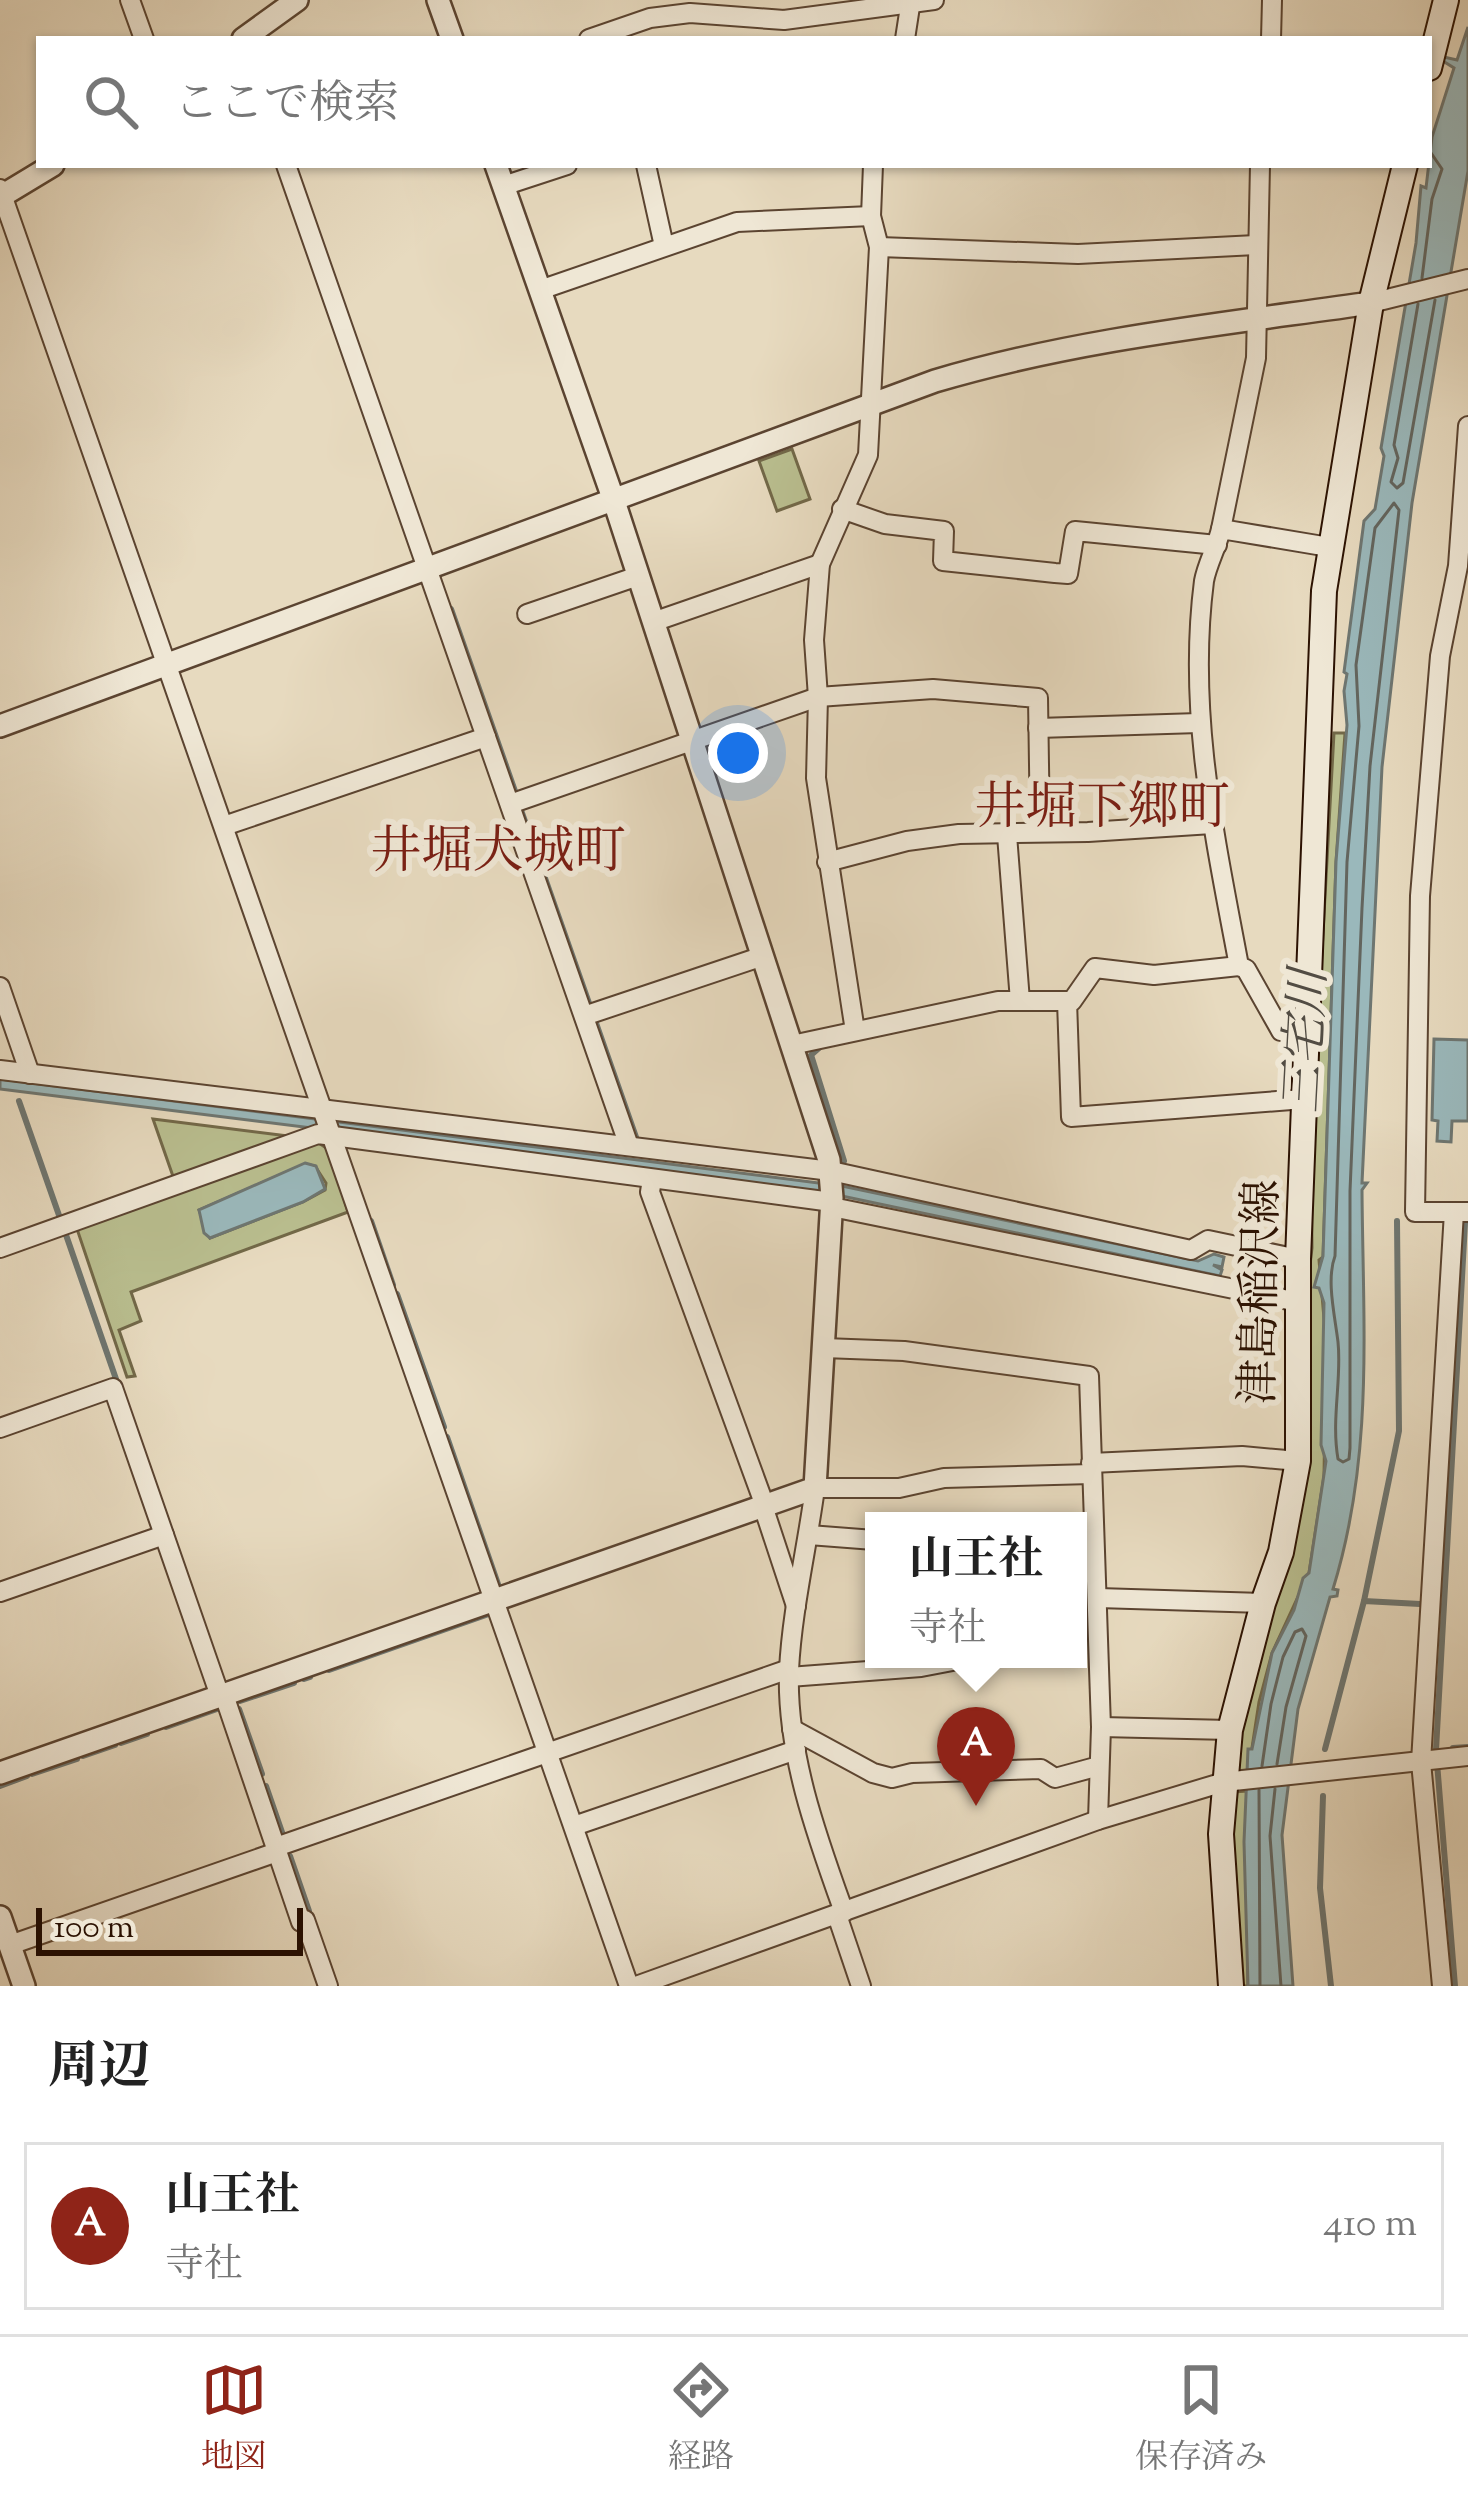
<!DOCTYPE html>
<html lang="ja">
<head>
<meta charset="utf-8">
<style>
	body { margin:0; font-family:"Sorts Mill Goudy","Noto Serif JP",serif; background:#f2f2f2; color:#222 }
	.scale { position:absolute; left:36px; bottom:30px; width:267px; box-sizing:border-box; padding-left:12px; border:6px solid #2c1202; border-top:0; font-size:33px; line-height:42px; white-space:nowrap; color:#2c1202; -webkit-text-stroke:9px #efe7d5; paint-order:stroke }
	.you { position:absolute; left:738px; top:753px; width:42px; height:42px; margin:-30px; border:9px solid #fff; border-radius:50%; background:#1a73e8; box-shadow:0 0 0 18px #1a73e833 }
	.badge { display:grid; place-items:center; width:78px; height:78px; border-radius:50%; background:#8f2418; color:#fff; font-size:39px; font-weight:700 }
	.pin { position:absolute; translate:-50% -99px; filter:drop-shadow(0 3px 6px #0008) }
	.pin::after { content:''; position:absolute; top:63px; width:42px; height:36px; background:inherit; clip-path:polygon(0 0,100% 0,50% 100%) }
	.popup { position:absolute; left:865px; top:1512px; width:222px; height:156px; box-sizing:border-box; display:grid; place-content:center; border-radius:0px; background:#fff; filter:drop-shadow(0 3px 9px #0005); font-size:39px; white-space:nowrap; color:#767676 }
	.popup b { font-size:45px; color:#222 }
	.popup::after { content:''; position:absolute; left:50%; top:100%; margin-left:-24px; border:24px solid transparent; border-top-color:#fff }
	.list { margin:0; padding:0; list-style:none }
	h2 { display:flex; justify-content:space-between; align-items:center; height:156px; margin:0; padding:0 48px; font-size:51px }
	h2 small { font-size:39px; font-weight:400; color:#767676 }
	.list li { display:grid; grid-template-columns:78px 1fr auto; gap:36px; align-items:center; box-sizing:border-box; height:168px; margin:0 24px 24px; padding:0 24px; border:3px solid #e0e0e0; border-radius:0px }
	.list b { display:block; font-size:45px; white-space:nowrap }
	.list p { margin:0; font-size:39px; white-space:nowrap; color:#767676 }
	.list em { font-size:39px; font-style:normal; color:#767676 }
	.icon { flex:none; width:66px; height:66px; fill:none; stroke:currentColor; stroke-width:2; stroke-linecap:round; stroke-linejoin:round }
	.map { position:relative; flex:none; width:1468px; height:1986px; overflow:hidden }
	.search { position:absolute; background:#fff; box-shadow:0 3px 9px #0004; left:36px; right:36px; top:36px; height:132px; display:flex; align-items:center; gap:30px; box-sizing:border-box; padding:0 42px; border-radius:0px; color:#767676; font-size:45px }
	.sheet { height:348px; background:#fff }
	nav { display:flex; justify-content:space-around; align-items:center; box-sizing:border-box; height:168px; border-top:3px solid #e0e0e0; background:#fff; font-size:33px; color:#767676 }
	nav a { display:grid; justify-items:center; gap:6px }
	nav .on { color:#8f2418 }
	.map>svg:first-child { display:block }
</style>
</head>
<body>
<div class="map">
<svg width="1468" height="1986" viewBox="0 0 1468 1986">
	<rect width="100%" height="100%" fill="#e7dabf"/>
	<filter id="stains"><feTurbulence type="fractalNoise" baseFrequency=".00167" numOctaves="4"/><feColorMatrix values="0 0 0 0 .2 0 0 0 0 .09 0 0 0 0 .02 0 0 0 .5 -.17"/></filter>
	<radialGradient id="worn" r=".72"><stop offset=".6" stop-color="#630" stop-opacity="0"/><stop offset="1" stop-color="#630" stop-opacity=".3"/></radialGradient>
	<g fill="#b9be8f" stroke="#726848" stroke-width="3" fill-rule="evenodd">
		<polygon points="792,449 810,499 777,511 759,461"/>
		<polygon points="1334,733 1345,733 1336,862 1323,1257 1319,1260 1326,1342 1324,1476 1309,1573 1272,1653 1259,1702 1248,1774 1236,1773 1242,1729 1270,1606 1312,1248 1311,1151"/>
		<polygon points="153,1119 296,1137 175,1182"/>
		<path d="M316 1141 329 1150 348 1212 131 1292 141 1321 119 1330 135 1376 127 1377 76 1226ZM305 1164 315 1166 326 1183 325 1190 303 1202 210 1238 199 1210Z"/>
		<polygon points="1247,1791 1248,1986 1240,1986 1232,1830 1234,1792"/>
	</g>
	<g fill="#9ab8bb" stroke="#6e7671" stroke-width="3">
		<path d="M1468 27V171L1412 503 1382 767 1362 1183H1367L1362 1190C1363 1327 1374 1456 1333 1589L1338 1590 1337 1596 1330 1597 1298 1709 1282 1835 1293 1986H1248L1244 1842 1248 1749H1252L1272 1653 1294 1610 1303 1578 1309 1573 1326 1461 1321 1445 1324 1303 1319 1288 1314 1287 1323 1256 1336 862 1347 725 1344 691 1347 674 1344 672 1364 521 1375 509 1384 456 1381 448 1416 243 1421 186 1426 188 1432 137 1454 68 1443 61 1444 57 1457 60Z"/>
		<polygon points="1434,1039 1468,1040 1468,1121 1452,1121 1451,1142 1437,1141 1438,1121 1432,1120"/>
		<polygon points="0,1079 842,1186 1198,1261 1214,1254 1224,1257 1222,1267 1213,1265 1222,1270 1220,1276 823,1192 0,1089"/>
		<polygon points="305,1163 316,1166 325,1189 303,1202 210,1238 204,1233 199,1210"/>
	</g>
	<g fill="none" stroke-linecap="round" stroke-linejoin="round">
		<g stroke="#63655e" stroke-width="3">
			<polyline points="1422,278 1432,199 1442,169 1429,150"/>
			<polyline points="1418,304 1394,445 1398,458 1391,482 1397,488 1403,483 1435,300"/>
			<path d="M1394 503 1399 510 1370 766 1362 908 1350 1191V1448L1349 1459 1343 1462 1338 1459C1331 1419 1342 1379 1338 1342 1335 1316 1326 1280 1335 1256L1347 862 1359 726 1356 665 1375 528Z"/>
			<polyline points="1262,1766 1271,1704 1283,1657 1295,1632 1302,1629 1306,1636 1286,1707 1277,1764"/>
			<polyline points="1275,1789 1270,1836 1281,1986"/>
			<polyline points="1259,1790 1260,1986"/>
		</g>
		<g stroke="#6e7671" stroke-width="6">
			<polyline points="451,609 516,794"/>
			<polyline points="521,810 590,1006"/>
			<polyline points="596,1023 637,1140"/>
			<polyline points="819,1048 811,1055 844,1161"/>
			<polyline points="19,1101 61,1221"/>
			<polyline points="371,1221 393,1285"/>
			<polyline points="65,1232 116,1379"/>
			<polyline points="397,1294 444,1427"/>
			<polyline points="447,1437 499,1587"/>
			<polyline points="1364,1601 1399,1431 1397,1221"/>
			<polyline points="329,1670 486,1615"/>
			<polyline points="304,1679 310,1677"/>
			<polyline points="240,1701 294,1683"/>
			<polyline points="239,1709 262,1774"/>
			<polyline points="166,1727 217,1709"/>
			<polyline points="121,1743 147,1734"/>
			<polyline points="1453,1748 1468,1747"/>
			<polyline points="1325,1749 1364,1601 1420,1604"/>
			<polyline points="83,1756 115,1745"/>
			<polyline points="32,1774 77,1759"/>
			<polyline points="0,1786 27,1776"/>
			<polyline points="266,1786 284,1838"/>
			<polyline points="1323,1796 1320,1888 1331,1986"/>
			<polyline points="290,1856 309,1911"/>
			<polyline points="1455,1986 1436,1750 1465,1223"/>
		</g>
		<g stroke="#5b4431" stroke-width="22">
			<g id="minor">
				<polyline points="130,0 144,39"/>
				<polyline points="589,39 650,18 690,13 784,20 934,0"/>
				<polyline points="905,39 911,0"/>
				<polyline points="1271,39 1272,0"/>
				<polyline points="286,165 629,1146"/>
				<polyline points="646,165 664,246"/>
				<polyline points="503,186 567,165"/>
				<polyline points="0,189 629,1986"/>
				<polyline points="879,247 1078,254 1256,245"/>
				<polyline points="540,290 737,222 871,216"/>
				<polyline points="1371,303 1468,279"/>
				<polyline points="1468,426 1458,566 1440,656 1420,896 1415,1212 1468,1212"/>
				<polyline points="842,509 885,524 944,531 943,561 1055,573 1068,574 1075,531 1217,545"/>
				<polyline points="1221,529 1256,358 1260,165"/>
				<polyline points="527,614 638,576"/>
				<polyline points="653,622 820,564"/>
				<polyline points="1038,728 1199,723"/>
				<polyline points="510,804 818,697 933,689 1038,698 1040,831"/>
				<polyline points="224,826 486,737"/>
				<polyline points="1007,835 1020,1001"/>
				<polyline points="827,862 907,841 959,834 1088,832 1212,824"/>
				<polyline points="0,987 30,1074"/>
				<polyline points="1067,1001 1071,1117 1304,1099"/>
				<polyline points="584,1016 763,956"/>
				<polyline points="855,1031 816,778 818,697 814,640 820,564 868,455 879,247 871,216 873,165"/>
				<path d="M1306 1035 1281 1031 1246 969 1239 966C1215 838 1187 712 1204 581 1207 564 1217 547 1221 529L1329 547"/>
				<polyline points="792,1045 998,1001 1072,1001 1095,968 1154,975 1239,966"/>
				<polyline points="0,1070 831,1171 1191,1250 1208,1240 1298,1259"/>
				<polyline points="652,1179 650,1192 765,1506"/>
				<polyline points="832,1207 1298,1302"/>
				<polyline points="0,1248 318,1134 832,1202"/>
				<polyline points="824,1348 904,1351 1089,1376 1101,1727 1098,1820"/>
				<polyline points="0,1428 113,1388 220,1696"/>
				<polyline points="1091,1463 1242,1456 1298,1461"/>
				<polyline points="763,1506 796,1606"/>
				<polyline points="809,1535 874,1540"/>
				<polyline points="0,1592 164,1535"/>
				<polyline points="1098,1598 1263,1603"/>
				<polyline points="789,1677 921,1667 963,1659"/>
				<polyline points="224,1695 301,1922"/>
				<polyline points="1101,1727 1230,1730"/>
				<polyline points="792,1729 873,1773 892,1778 912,1773 1041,1769 1055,1778 1099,1766"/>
				<polyline points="574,1826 796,1750"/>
				<polyline points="276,1847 789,1669"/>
				<path d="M844 1912C817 1837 786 1752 789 1670 792 1610 807 1548 815 1488H899L944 1478 1092 1474"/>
				<polyline points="837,1915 861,1986"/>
				<polyline points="305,1920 328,1986"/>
				<polyline points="10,1945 277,1852"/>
				<polyline points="636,1986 1098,1820 1224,1782 1468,1756"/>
				<polyline points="1442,1986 1421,1762 1454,1212"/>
			</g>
		</g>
		<g stroke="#5b4431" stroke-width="26">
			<g id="tertiary">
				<polyline points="438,0 452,39"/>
				<polyline points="243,39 297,0"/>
				<polyline points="0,197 53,165"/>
				<path d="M0 726 935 381C1076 339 1224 324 1371 303"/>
				<polyline points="0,1773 815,1488 832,1198 829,1160 613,498 496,165"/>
				<polyline points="0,1917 24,1986"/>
			</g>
		</g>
		<g stroke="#2c1202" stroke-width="28">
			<g id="secondary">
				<polyline points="1429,68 1446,0"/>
				<polyline points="1231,1986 1221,1834 1230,1730 1263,1603 1281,1552 1298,1461 1298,1259 1324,591 1371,303 1405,165"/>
			</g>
		</g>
		<use href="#minor" stroke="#efe7d5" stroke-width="18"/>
		<use href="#tertiary" stroke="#efe7d5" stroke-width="21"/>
		<use href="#secondary" stroke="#efe7d5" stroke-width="24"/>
	</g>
	<g text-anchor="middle" stroke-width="12" stroke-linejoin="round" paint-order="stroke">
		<g font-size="45" fill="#2c1202" stroke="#efe7d5">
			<text transform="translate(1258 1292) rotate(-89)" y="16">津島稲沢線</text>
		</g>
		<g font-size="48" font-style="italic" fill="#524c43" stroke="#efe7d5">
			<text transform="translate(1303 1041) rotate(-87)" y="17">三宅川</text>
		</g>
		<g font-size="51" fill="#7a1f14" stroke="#efe7d5">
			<text x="1102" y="823">井堀下郷町</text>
			<text x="498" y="867">井堀犬城町</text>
		</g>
	</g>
	<rect width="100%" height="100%" filter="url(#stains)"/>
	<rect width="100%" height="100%" fill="url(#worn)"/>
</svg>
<div class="scale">100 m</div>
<div class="you"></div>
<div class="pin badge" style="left:976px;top:1806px">A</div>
<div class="popup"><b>山王社</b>寺社</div>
<div class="search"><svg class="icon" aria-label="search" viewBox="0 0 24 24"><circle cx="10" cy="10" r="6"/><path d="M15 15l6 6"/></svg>ここで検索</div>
</div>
<section class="sheet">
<h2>周辺<small></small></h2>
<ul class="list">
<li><span class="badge">A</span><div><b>山王社</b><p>寺社</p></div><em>410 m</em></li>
</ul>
</section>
<nav>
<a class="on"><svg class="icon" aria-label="map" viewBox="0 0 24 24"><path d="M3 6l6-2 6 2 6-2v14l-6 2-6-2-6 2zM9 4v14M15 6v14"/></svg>地図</a>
<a><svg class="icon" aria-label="directions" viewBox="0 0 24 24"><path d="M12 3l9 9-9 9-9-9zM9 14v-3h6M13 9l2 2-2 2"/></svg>経路</a>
<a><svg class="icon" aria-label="saved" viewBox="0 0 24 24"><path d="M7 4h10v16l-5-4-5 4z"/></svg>保存済み</a>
</nav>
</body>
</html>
